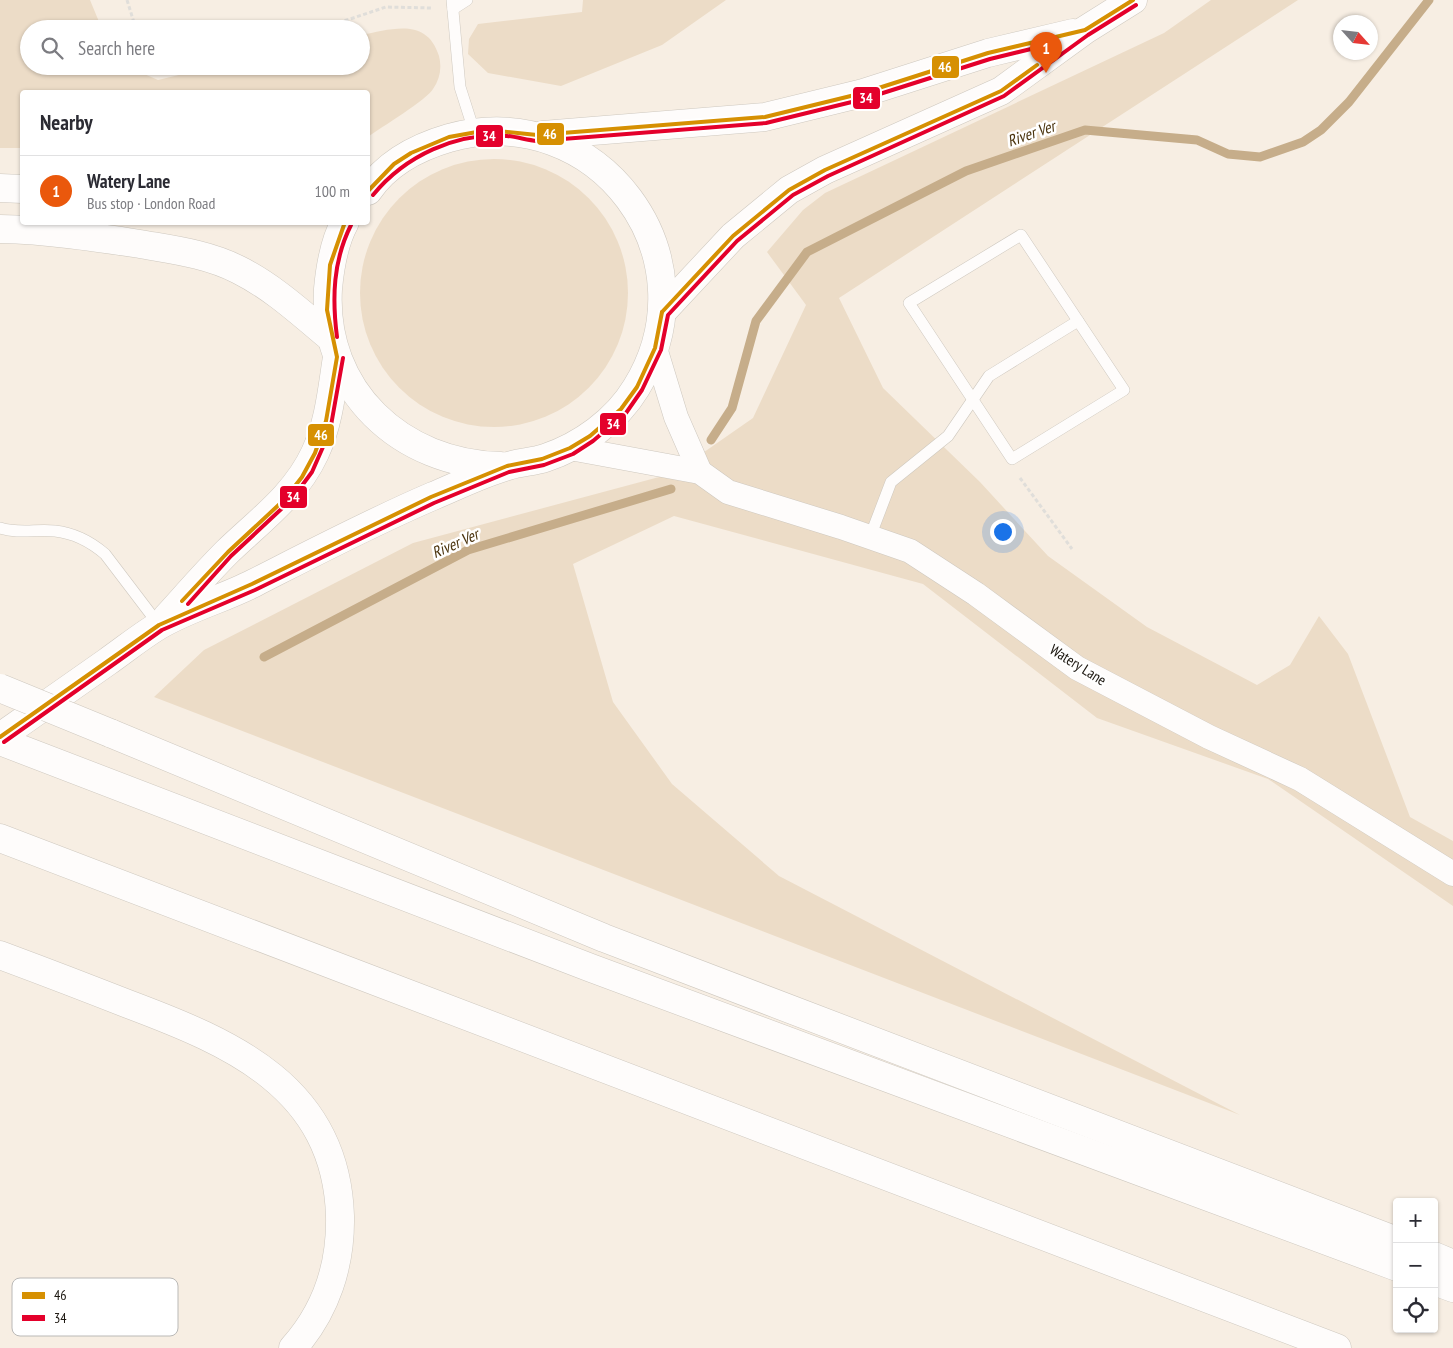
<!DOCTYPE html>
<html lang="en">
<head>
<meta charset="utf-8">
<style>
	body { margin:0; font-family:"PT Sans Narrow",sans-serif; background:#f7f7f7; color:#2b2b33 }
	.controls { position:absolute; right:15px; bottom:15px; display:grid; overflow:hidden; border-radius:5px; box-shadow:0 1px 4px #0004 }
	.controls button { width:45px; height:45px; display:grid; place-items:center; padding:0; border:0; border-bottom:1px solid #e1e1e2; background:#fff; color:#2b2b33; font:25px sans-serif }
	.compass { position:absolute; left:1333px; top:15px; width:45px; height:45px; border-radius:50%; background:#fff; box-shadow:0 1px 4px #0004; rotate:117deg }
	.you { position:absolute; left:1002px; top:531px; width:18px; height:18px; margin:-12px; border:4px solid #fff; border-radius:50%; background:#1a73e8; box-shadow:0 0 0 8px #1a73e833 }
	.badge { display:grid; place-items:center; width:32px; height:32px; border-radius:50%; background:#ea580c; color:#fff; font-size:16px; font-weight:700 }
	.pin { position:absolute; translate:-50% -41px; filter:drop-shadow(0 1px 2px #0008) }
	.pin::after { content:''; position:absolute; top:26px; width:18px; height:15px; background:inherit; clip-path:polygon(0 0,100% 0,50% 100%) }
	.list { margin:0; padding:0; list-style:none }
	h2 { display:flex; justify-content:space-between; align-items:center; height:65px; margin:0; padding:0 20px; font-size:21px }
	h2 small { font-size:16px; font-weight:400; color:#7c7c81 }
	.list li { display:grid; grid-template-columns:32px 1fr auto; gap:15px; align-items:center; box-sizing:border-box; height:70px; padding:0 20px; border-top:1px solid #e1e1e2 }
	.list b { display:block; font-size:19px; white-space:nowrap }
	.list p { margin:0; font-size:16px; white-space:nowrap; color:#7c7c81 }
	.list em { font-size:16px; font-style:normal; color:#7c7c81 }
	.icon { flex:none; width:28px; height:28px; fill:none; stroke:currentColor; stroke-width:2; stroke-linecap:round; stroke-linejoin:round }
	.map { position:relative; flex:none; width:1453px; height:1348px; overflow:hidden }
	.search { position:absolute; background:#fff; box-shadow:0 1px 4px #0004; left:20px; top:20px; width:350px; height:55px; display:flex; align-items:center; gap:12px; box-sizing:border-box; padding:0 18px; border-radius:28px; color:#7c7c81; font-size:19px }
	.panel { position:absolute; background:#fff; box-shadow:0 1px 4px #0004; left:20px; top:90px; width:350px; height:135px; border-radius:5px }
	.map>svg:first-child { display:block }
</style>
</head>
<body>
<div class="map">
<svg width="1453" height="1348" viewBox="0 0 1453 1348">
	<rect width="100%" height="100%" fill="#f7eee3"/>
	<g fill="#ecdcc7">
		<path d="M0 0H90L102 29H29V66H126L158 80 216 66H361V35C392 29 427 17 439 56 442 68 440 79 433 89 428 99 380 128 368 137V92H22V148H0Z"/>
		<polygon points="583,0 726,0 662,45 561,86 488,73 468,54 469,39 478,24 582,12"/>
		<polygon points="1211,0 1298,0 839,298 883,388 980,482 1048,556 1147,627 1257,685 1290,665 1319,616 1348,654 1410,817 1453,841 1453,906 1268,779 1097,718 923,584 674,516 573,564 613,702 672,784 779,876 1240,1115 154,697 204,650 413,543 674,473 753,418 806,305 767,252 803,210 825,193 1164,33"/>
		<circle cx="494" cy="293" r="134"/>
	</g>
	<g fill="none" stroke-linecap="round" stroke-linejoin="round">
		<g stroke="#c6ad8a" stroke-width="9">
			<polyline points="711,440 732,408 756,321 807,252 966,171 1085,130 1197,140 1228,154 1260,157 1303,142 1321,130 1349,102 1429,0"/>
			<polyline points="264,657 468,550 671,489"/>
		</g>
		<g stroke="#cec8bf" stroke-width="12">
			<g id="service">
				<polyline points="452,0 460,87 474,131"/>
				<polyline points="453,9 467,0"/>
				<polygon points="1021,235 1124,390 1012,459 909,303"/>
				<path d="M0 528C18 534 37 529 55 531 73 533 91 542 105 554L159 625"/>
				<polyline points="870,537 891,482 948,436 989,376 1078,321"/>
			</g>
		</g>
		<g stroke="#cec8bf" stroke-width="25">
			<g id="minor">
				<polyline points="655,348 676,417 700,472"/>
				<polyline points="570,448 700,472 728,492 841,527 910,551 976,594 1077,668 1209,737 1300,779 1453,874"/>
			</g>
		</g>
		<g stroke="#cec8bf" stroke-width="29">
			<g id="primary">
				<polyline points="543,135 765,117 863,93 988,53 1073,33"/>
				<path d="M345 222C334 242 330 267 328 289 322 391 401 464 501 466"/>
				<polyline points="662,312 733,236 789,190 825,170 1001,91 1085,30 1133,0"/>
				<path d="M167 617C187 595 206 573 227 552 259 521 295 496 315 453 329 423 332 389 337 357"/>
				<path d="M0 737C36 712 71 687 107 662 124 650 140 637 158 626 188 608 223 599 254 583 313 553 372 522 433 496 457 486 483 473 508 466 520 462 533 462 545 458 581 446 616 421 636 388 717 257 598 97 449 138 418 147 387 163 368 191"/>
			</g>
		</g>
		<g stroke="#cec8bf" stroke-width="29">
			<g id="motorway">
				<polyline points="368,184 374,181"/>
				<polyline points="0,188 22,189"/>
				<path d="M0 229C47 230 94 237 140 244 174 250 208 254 239 270 273 287 302 314 331 338"/>
				<polyline points="110,733 604,938 1397,1241"/>
				<polyline points="0,741 591,968 1397,1267"/>
				<polyline points="0,838 1337,1348"/>
				<path d="M0 955C43 971 85 987 128 1004 232 1043 336 1087 340 1216 341 1265 326 1311 293 1348"/>
				<polyline points="1434,1256 1453,1264"/>
				<polyline points="1434,1281 1453,1288"/>
			</g>
		</g>
		<g stroke="#e0deda" stroke-width="3" stroke-dasharray="4 2.5" stroke-linecap="butt">
			<polyline points="127,0 136,29"/>
			<polyline points="320,29 386,7 431,8"/>
			<polyline points="1020,478 1072,549"/>
		</g>
		<use href="#service" stroke="#fefcfb" stroke-width="11"/>
		<use href="#minor" stroke="#fefcfb" stroke-width="24"/>
		<use href="#primary" stroke="#fefcfb" stroke-width="28"/>
		<use href="#motorway" stroke="#fefcfb" stroke-width="28"/>
		<g stroke="#cec8bf" stroke-width="29" stroke-linecap="butt">
			<polyline id="motorway-bridge" points="0,688 110,733"/>
		</g>
		<use href="#motorway-bridge" stroke="#fefcfb" stroke-width="28"/>
		<g stroke="#fff" stroke-width="8">
			<g id="bus-1">
				<polyline points="368,191 394,164 411,153 449,137 488,130 537,135 765,117 863,93 988,53 1085,30 1133,0"/>
				<polyline points="662,312 733,236 789,190 825,170 1001,91 1037,65"/>
				<polyline points="182,601 228,552 284,500 302,477 315,453 326,421 337,357 327,310 330,265 345,222"/>
				<polyline points="0,737 159,625 252,584 431,497 507,466 542,459 570,448 590,436 621,409 637,387 655,348 662,312"/>
			</g>
		</g>
		<g stroke="#fff" stroke-width="8">
			<g id="bus-2">
				<path d="M373 195C405 156 456 132 507 136 517 137 527 140 537 141L766 123 864 99 990 59 1031 49"/>
				<path d="M337 337C332 298 333 261 351 225"/>
				<polyline points="188,604 231,556 292,499 312,472 330,431 343,358"/>
				<polyline points="4,742 162,630 255,590 434,503 509,472 544,465 573,454 593,441 626,413 642,390 661,350 668,315 737,241 793,195 828,176 1004,96 1088,35 1136,5"/>
			</g>
		</g>
		<use href="#bus-1" stroke="#d69002" stroke-width="4"/>
		<use href="#bus-2" stroke="#e4002b" stroke-width="4"/>
	</g>
	<g text-anchor="middle" stroke-width="5" stroke-linejoin="round" paint-order="stroke">
		<g font-size="15" fill="#1a150e" stroke="#fff">
			<text transform="translate(1078 665) rotate(32)" y="5">Watery Lane</text>
		</g>
		<g font-size="16" font-style="italic" fill="#4a330d" stroke="#fff">
			<text transform="translate(1031 133) rotate(-19)" y="6">River Ver</text>
			<text transform="translate(455 543) rotate(-24)" y="6">River Ver</text>
		</g>
	</g>
	<rect x="12" y="1278" width="166" height="58" rx="8" fill="#fff" stroke="#bab9b7" stroke-width="1"/>
	<rect x="22" y="1292" width="23" height="7" fill="#d69002"/>
	<rect x="22" y="1315" width="23" height="6" fill="#e4002b"/>
	<g font-size="14" fill="#1a150e">
		<text x="54" y="1300">46</text>
		<text x="54" y="1323">34</text>
	</g>
	<g stroke="#fff" stroke-width="2">
		<rect x="931" y="55" width="29" height="24" rx="5" fill="#d69002"/>
		<rect x="852" y="86" width="29" height="24" rx="5" fill="#e4002b"/>
		<rect x="536" y="122" width="29" height="24" rx="5" fill="#d69002"/>
		<rect x="475" y="124" width="29" height="24" rx="5" fill="#e4002b"/>
		<rect x="599" y="412" width="28" height="24" rx="5" fill="#e4002b"/>
		<rect x="307" y="423" width="28" height="24" rx="5" fill="#d69002"/>
		<rect x="279" y="485" width="29" height="24" rx="5" fill="#e4002b"/>
	</g>
	<g font-size="14" text-anchor="middle" font-weight="bold" fill="#fff">
		<text x="945" y="72">46</text>
		<text x="866" y="103">34</text>
		<text x="550" y="139">46</text>
		<text x="489" y="141">34</text>
		<text x="613" y="429">34</text>
		<text x="321" y="440">46</text>
		<text x="293" y="502">34</text>
	</g>
</svg>
<div class="controls">
<button>+</button>
<button>−</button>
<button><svg class="icon" aria-label="locate" viewBox="0 0 24 24"><circle cx="12" cy="12" r="6"/><path d="M12 2v4M12 18v4M2 12h4M18 12h4"/></svg></button>
</div>
<svg class="compass" viewBox="-18 -18 36 36"><path d="M0-13l5 13h-10z" fill="#e53935"/><path d="M0 13l5-13h-10z" fill="#7c7c81"/></svg>
<div class="you"></div>
<div class="pin badge" style="left:1046px;top:73px">1</div>
<div class="search"><svg class="icon" aria-label="search" viewBox="0 0 24 24"><circle cx="10" cy="10" r="6"/><path d="M15 15l6 6"/></svg>Search here</div>
<section class="panel">
<h2>Nearby<small></small></h2>
<ul class="list">
<li><span class="badge">1</span><div><b>Watery Lane</b><p>Bus stop · London Road</p></div><em>100 m</em></li>
</ul>
</section>
</div>
</body>
</html>
